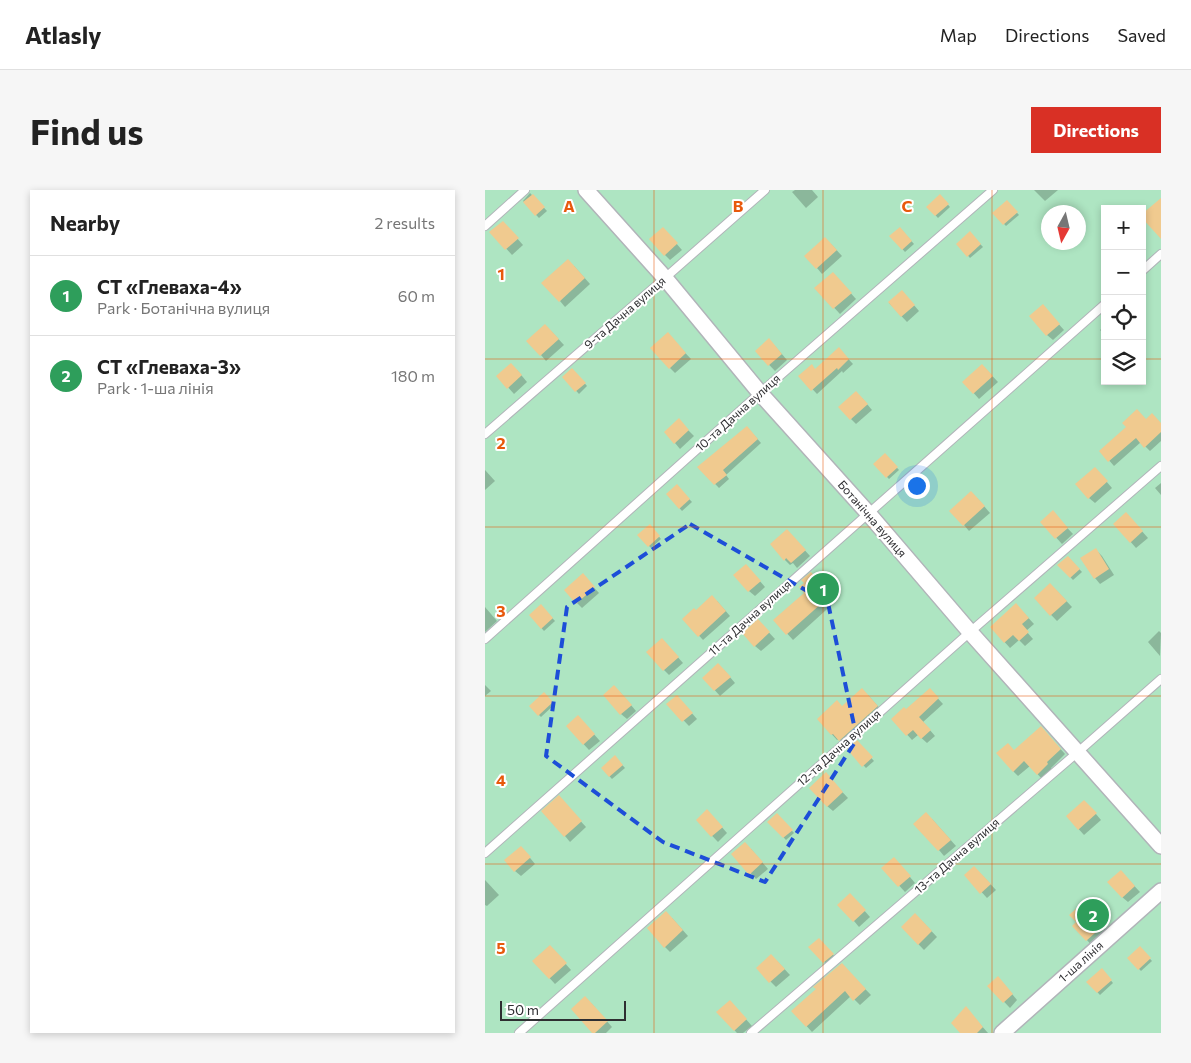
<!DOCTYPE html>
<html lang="en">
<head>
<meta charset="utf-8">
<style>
	body { margin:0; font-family:Commissioner,sans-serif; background:#f6f6f6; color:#222 }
	.controls { position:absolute; right:15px; top:15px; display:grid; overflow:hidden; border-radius:0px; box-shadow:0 2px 8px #0003 }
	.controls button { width:45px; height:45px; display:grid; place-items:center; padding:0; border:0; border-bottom:1px solid #e0e0e0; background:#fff; color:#222; font:25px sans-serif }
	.compass { position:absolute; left:556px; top:15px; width:45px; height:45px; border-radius:50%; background:#fff; box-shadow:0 2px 8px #0003; rotate:188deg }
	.scale { position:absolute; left:15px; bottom:12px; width:126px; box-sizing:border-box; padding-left:5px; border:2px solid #2e2e31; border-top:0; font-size:14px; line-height:18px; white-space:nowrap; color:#2e2e31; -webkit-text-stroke:4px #fff; paint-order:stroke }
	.you { position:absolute; left:431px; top:295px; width:18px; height:18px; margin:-12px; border:4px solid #fff; border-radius:50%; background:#1a73e8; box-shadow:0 0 0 8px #1a73e833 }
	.badge { display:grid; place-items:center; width:32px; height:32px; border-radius:50%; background:#d93025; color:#fff; font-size:16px; font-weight:700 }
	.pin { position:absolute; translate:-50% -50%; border:2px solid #fff; box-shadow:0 1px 5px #0006 }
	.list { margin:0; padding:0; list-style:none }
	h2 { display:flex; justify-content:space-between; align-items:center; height:65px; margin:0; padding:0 20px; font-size:21px }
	h2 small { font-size:16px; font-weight:400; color:#767676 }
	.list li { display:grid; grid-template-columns:32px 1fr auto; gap:15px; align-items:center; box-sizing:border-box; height:80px; padding:0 20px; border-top:1px solid #e0e0e0 }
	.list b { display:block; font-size:19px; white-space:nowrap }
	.list p { margin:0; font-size:16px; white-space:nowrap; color:#767676 }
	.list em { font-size:16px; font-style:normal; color:#767676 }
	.icon { flex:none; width:28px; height:28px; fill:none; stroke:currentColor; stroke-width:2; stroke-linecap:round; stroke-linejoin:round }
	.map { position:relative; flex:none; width:676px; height:843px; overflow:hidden; border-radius:0px }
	header { display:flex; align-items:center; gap:30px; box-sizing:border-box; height:70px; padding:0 25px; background:#fff; border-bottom:1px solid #e0e0e0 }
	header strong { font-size:24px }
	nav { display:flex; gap:28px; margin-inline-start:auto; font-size:18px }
	.intro { display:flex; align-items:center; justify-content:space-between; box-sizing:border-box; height:120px; padding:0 30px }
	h1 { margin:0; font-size:35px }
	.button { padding:12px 22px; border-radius:0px; background:#d93025; color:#fff; font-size:18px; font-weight:700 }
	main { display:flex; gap:30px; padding:0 30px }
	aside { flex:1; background:#fff; border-radius:0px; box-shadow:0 2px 8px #0003 }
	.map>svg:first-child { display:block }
</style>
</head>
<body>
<header>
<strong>Atlasly</strong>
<nav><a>Map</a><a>Directions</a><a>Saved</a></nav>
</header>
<div class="intro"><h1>Find us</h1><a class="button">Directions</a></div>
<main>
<aside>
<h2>Nearby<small>2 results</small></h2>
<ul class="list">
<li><span class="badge" style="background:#2e9e5b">1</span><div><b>СТ «Глеваха-4»</b><p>Park · Ботанічна вулиця</p></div><em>60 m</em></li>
<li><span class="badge" style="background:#2e9e5b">2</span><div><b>СТ «Глеваха-3»</b><p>Park · 1-ша лінія</p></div><em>180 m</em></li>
</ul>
</aside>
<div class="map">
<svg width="676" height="843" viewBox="0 0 676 843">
	<rect width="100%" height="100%" fill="#f6f8fe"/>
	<path fill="#aee5c2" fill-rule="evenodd" d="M0 0H676V843H0ZM620 19H657V191H620ZM564 22H594V52H564Z"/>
	<g fill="#0003">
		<polygon points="310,0 327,0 333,7 321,18 307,2"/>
		<polygon points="549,0 573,0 560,11"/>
		<polygon points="45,3 62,21 54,28 38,11"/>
		<polygon points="455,6 465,17 453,28 443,17"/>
		<polygon points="522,12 534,25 521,36 509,23"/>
		<polygon points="23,38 38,55 27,65 6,42"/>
		<polygon points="415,38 429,54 420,62 406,46"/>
		<polygon points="485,43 498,57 485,68 473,54"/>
		<polygon points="183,44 197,60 185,70 180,65"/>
		<polygon points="346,54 357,66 337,84 332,78"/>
		<polygon points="89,76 105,94 80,117 75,111"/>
		<polygon points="353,89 371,109 355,124 331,98"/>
		<polygon points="422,107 434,121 422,132 404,113"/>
		<polygon points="563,122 579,140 568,150 562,145"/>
		<polygon points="620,136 620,145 615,140"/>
		<polygon points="66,141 79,155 61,171 56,165"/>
		<polygon points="188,150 206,169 190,183 185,178"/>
		<polygon points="289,155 302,170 290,181 271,161"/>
		<polygon points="354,159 368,174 358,183 357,181 332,204 315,186 331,180"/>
		<polygon points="497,175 513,192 494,209 479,192"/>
		<polygon points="87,179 102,196 94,204 79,187"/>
		<polygon points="32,180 42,192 29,204 13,186"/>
		<polygon points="377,208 387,220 371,234 366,229"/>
		<polygon points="661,230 676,235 676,251 665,261 656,252 629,276 616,261"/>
		<polygon points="199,236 209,246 195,259 190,253"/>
		<polygon points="262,237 276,253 241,285 244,289 234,298 214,277"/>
		<polygon points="400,265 414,280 404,289 390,274"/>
		<polygon points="0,280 10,291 0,300"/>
		<polygon points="615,284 627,298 610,313 604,308"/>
		<polygon points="676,293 676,305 670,298"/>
		<polygon points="192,296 207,312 197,321 182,304"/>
		<polygon points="492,308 505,323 484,341 479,335"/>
		<polygon points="573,328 588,344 577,354 557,332"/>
		<polygon points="647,330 663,348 651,358 630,334"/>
		<polygon points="165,336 176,349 166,358 154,345"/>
		<polygon points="307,346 325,366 312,378 308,373 305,375 300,370"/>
		<polygon points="611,360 617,366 629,385 615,394 610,388"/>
		<polygon points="583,367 597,382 588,390 574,375"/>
		<polygon points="266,381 280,397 270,406 264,401"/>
		<polygon points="331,389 351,411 308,450 290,430 321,403"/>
		<polygon points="103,391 114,403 97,418 92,413"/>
		<polygon points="571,400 587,417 572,431 550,408"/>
		<polygon points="232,411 245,426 218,450 199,429"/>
		<polygon points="56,416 70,431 59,441 46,426"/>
		<polygon points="0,417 12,431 0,442"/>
		<polygon points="537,421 549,434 541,441 548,449 540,456 534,450 525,458 506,437"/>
		<polygon points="278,436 290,449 276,461 270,456"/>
		<polygon points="674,441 676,443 675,466 663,452"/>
		<polygon points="182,455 198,473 184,485 179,480"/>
		<polygon points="239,480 250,493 235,506 219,488"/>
		<polygon points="0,495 6,501 0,506"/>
		<polygon points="445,500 458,514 438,532 450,546 442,553 433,545 427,550 408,529 421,521"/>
		<polygon points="135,502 151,521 142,529 136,524"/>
		<polygon points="59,504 69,515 56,527 45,516"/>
		<polygon points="383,505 398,522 360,556 354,549 352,550 333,529"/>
		<polygon points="197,512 212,529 204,536 183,514"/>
		<polygon points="98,532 115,551 104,560 82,536"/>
		<polygon points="561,543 580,564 566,578 567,580 557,589 545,576 533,586 528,581 529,561"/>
		<polygon points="372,552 389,571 381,578 363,559"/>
		<polygon points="130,567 140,578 127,589 117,578"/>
		<polygon points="346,590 363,608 348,621 342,616"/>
		<polygon points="79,613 101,637 85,652 80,646"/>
		<polygon points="605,617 616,630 599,645 582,626"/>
		<polygon points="292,624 309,643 301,650 284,632"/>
		<polygon points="228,627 242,643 233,652 212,630"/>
		<polygon points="447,629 471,656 459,666 454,660"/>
		<polygon points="266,659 283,679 271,689 248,664"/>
		<polygon points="41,663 50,674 36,686 30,681"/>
		<polygon points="414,674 430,693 420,702 398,678"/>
		<polygon points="495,683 511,700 502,708 481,685"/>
		<polygon points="641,687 655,702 643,712 637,707"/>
		<polygon points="0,690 14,705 2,716 0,715"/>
		<polygon points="370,710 385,727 374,737 369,731"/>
		<polygon points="601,725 610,727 623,742 607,756 602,750"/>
		<polygon points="187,728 203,746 185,762 180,757"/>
		<polygon points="436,730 452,747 439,760 417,737"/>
		<polygon points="334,749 350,767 342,775 325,757"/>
		<polygon points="655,758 667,771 656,781 644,768"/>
		<polygon points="70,762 86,780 70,794 49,771"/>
		<polygon points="292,771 305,785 291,797 272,778"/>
		<polygon points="356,774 386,805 375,815 366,806 327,842 308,821 333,800"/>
		<polygon points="617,780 628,793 615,805 603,792"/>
		<polygon points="518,793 532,810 525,818 504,796"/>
		<polygon points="106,813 127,837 121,843 109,843"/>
		<polygon points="250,817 267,836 258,843 252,843 233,822"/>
		<polygon points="486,824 503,843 476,843"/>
	</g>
	<g fill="#f0ca8f">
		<polygon points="48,4 60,17 50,26 38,12"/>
		<polygon points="455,4 464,14 450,26 441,17"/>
		<polygon points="676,8 676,49 657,28 657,24"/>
		<polygon points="522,10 533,22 518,35 507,23"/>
		<polygon points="18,31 34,48 20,60 4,42"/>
		<polygon points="178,37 193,53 179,66 164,49"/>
		<polygon points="415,37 427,51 417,60 404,46"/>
		<polygon points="485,41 496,54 482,67 471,54"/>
		<polygon points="340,47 352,60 331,79 319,66"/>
		<polygon points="83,69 100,88 74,112 56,93"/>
		<polygon points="348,82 367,103 348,119 329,98"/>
		<polygon points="417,100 430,115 416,127 403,112"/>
		<polygon points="558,114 575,134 561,146 544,126"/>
		<polygon points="60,134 74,149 55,166 41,151"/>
		<polygon points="183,142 201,163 184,179 165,158"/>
		<polygon points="284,148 297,164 283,176 270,161"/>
		<polygon points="354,157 364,169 353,180 352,178 326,201 313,186 327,174 330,179"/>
		<polygon points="26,173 37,185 22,199 11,186"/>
		<polygon points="497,174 508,186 488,204 477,192"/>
		<polygon points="87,178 101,193 90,202 77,187"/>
		<polygon points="371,201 383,214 365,230 353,217"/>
		<polygon points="652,219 661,229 667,223 676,233 676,242 659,258 651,248 623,272 614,261 641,237 637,233"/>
		<polygon points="194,228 204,240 189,254 179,242"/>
		<polygon points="262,236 273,249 238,280 242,285 229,295 212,277"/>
		<polygon points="400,263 413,277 401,288 388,274"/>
		<polygon points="610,277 623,291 603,309 590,294"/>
		<polygon points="192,294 205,309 194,319 181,304"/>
		<polygon points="486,301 500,316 478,336 464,321"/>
		<polygon points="568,320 583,338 570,349 555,332"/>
		<polygon points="641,322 658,341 645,353 628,334"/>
		<polygon points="165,334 175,346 163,357 152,345"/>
		<polygon points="302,339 321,360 306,373 301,368 299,371 285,354"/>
		<polygon points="611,358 624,379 609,389 595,368"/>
		<polygon points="583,366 595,379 585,388 572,375"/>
		<polygon points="261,374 276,391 263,402 248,385"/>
		<polygon points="326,382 346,405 301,445 288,430 319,403 314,397 319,393 316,390"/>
		<polygon points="98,383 110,397 91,414 79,400"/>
		<polygon points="565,393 582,411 565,426 549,408"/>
		<polygon points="227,405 241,421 213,447 197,429 209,418 211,420"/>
		<polygon points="531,413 544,428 537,434 544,442 534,451 528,445 519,453 505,437"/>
		<polygon points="56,414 68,428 56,439 44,425"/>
		<polygon points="273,429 285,442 269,457 257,443"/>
		<polygon points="177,448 194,467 178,481 161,462"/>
		<polygon points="233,473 246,487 229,501 217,488"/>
		<polygon points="129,495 147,515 135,525 118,505"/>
		<polygon points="377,498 393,516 354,551 348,544 346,545 332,529 352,510 357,516"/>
		<polygon points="445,498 454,508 434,527 446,540 436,549 428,540 421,546 406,529 419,517 421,519"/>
		<polygon points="59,502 68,512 53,526 44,516"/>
		<polygon points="192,505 208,523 197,532 181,514"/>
		<polygon points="93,525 110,544 98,555 81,536"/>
		<polygon points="556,536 576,559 562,572 563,574 552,585 539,571 528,582 511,563 523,553 529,560"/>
		<polygon points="372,550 388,567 377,577 362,559"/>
		<polygon points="130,565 138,575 124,587 116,578"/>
		<polygon points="341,582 358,602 342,617 324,598"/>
		<polygon points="74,605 97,631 79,647 56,621"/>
		<polygon points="599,610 612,623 593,640 581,626"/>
		<polygon points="222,619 238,637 226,647 211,630"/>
		<polygon points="441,622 466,650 453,661 428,634"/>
		<polygon points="292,623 308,640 298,648 282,632"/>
		<polygon points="260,652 278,672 264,685 246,664"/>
		<polygon points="36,656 46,667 29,682 19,670"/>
		<polygon points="409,667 426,686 413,697 396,678"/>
		<polygon points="489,676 506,694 495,704 479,685"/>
		<polygon points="636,680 650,696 637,708 622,692"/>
		<polygon points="365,703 381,720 368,732 352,715"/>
		<polygon points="594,716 601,723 604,720 618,736 601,751 587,736 591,732 584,725"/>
		<polygon points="181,721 198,740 179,758 162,738"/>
		<polygon points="430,723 447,741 433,755 416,737"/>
		<polygon points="334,748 349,764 338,773 323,757"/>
		<polygon points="65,755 82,773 64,789 47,771"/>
		<polygon points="655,756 666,768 653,780 642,768"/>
		<polygon points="286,764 300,779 284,793 271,778"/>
		<polygon points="357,773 381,799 368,811 360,801 321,837 306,821 331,799 328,797"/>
		<polygon points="617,778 627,790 612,803 601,792"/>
		<polygon points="513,786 528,804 518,813 502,796"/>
		<polygon points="100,806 123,831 110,843 107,843 86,819"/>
		<polygon points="245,810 262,829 249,841 231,822"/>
		<polygon points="481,816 498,837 492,843 475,843 466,833"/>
	</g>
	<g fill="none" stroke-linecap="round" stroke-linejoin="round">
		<g stroke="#b1b4b9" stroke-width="10">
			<g id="lane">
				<polyline points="0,36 40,0"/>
				<polyline points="657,81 676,64"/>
				<polyline points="0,244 180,88 280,0"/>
				<polyline points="0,449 275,203 508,0"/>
				<polyline points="0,663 620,114"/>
				<polyline points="34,843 485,442 676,276"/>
				<polyline points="266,843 593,562 676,489"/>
			</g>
		</g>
		<g stroke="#b1b4b9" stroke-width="18">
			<g id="street">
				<polyline points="101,0 180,88 275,203 383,323 485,442 676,656"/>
				<polyline points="517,843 676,701"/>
			</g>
		</g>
		<use href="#lane" stroke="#fff" stroke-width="8"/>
		<use href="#street" stroke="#fff" stroke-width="15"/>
	</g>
	<path fill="none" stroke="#1d4ed8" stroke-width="4" stroke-dasharray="10 6" stroke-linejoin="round" d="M205 334 343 413 372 549 280 692 178 652 61 566 82 417Z"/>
	<path fill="none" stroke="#e8590c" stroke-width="1" stroke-opacity="0.55" d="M169 0V843M338 0V843M507 0V843M0 169H620M657 169H676M0 337H676M0 506H676M0 674H676"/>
	<g text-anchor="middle" stroke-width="4" stroke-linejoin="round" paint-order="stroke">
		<g font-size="12" fill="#2e2e31" stroke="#fff">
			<text transform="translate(140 123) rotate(-41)" y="4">9-та Дачна вулиця</text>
			<text transform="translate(253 223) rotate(-42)" y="4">10-та Дачна вулиця</text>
			<text transform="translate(387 329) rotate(49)" y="4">Ботанічна вулиця</text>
			<text transform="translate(265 428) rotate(-42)" y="4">11-та Дачна вулиця</text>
			<text transform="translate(354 558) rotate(-42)" y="4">12-та Дачна вулиця</text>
			<text transform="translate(472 666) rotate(-41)" y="4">13-та Дачна вулиця</text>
			<text transform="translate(596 772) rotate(-42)" y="4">1-ша лінія</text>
		</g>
	</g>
	<g font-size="16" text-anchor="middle" font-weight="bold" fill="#e8590c" stroke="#fff" stroke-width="4" stroke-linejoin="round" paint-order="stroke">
		<text x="84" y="22">A</text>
		<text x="253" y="22">B</text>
		<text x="422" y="22">C</text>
		<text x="16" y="90">1</text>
		<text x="16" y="259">2</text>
		<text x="16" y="427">3</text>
		<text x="16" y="596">4</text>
		<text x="16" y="764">5</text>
	</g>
</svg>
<div class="controls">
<button>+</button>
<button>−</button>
<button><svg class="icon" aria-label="locate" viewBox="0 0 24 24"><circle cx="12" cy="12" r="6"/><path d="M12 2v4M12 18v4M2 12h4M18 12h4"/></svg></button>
<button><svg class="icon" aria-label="layers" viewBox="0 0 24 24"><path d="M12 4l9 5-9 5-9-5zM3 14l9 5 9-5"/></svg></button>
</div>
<svg class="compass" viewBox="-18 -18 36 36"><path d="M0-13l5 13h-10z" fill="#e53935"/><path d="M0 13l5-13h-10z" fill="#767676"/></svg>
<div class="scale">50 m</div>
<div class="you"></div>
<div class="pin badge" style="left:338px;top:399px;background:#2e9e5b">1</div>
<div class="pin badge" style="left:608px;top:725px;background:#2e9e5b">2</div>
</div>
</main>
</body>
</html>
